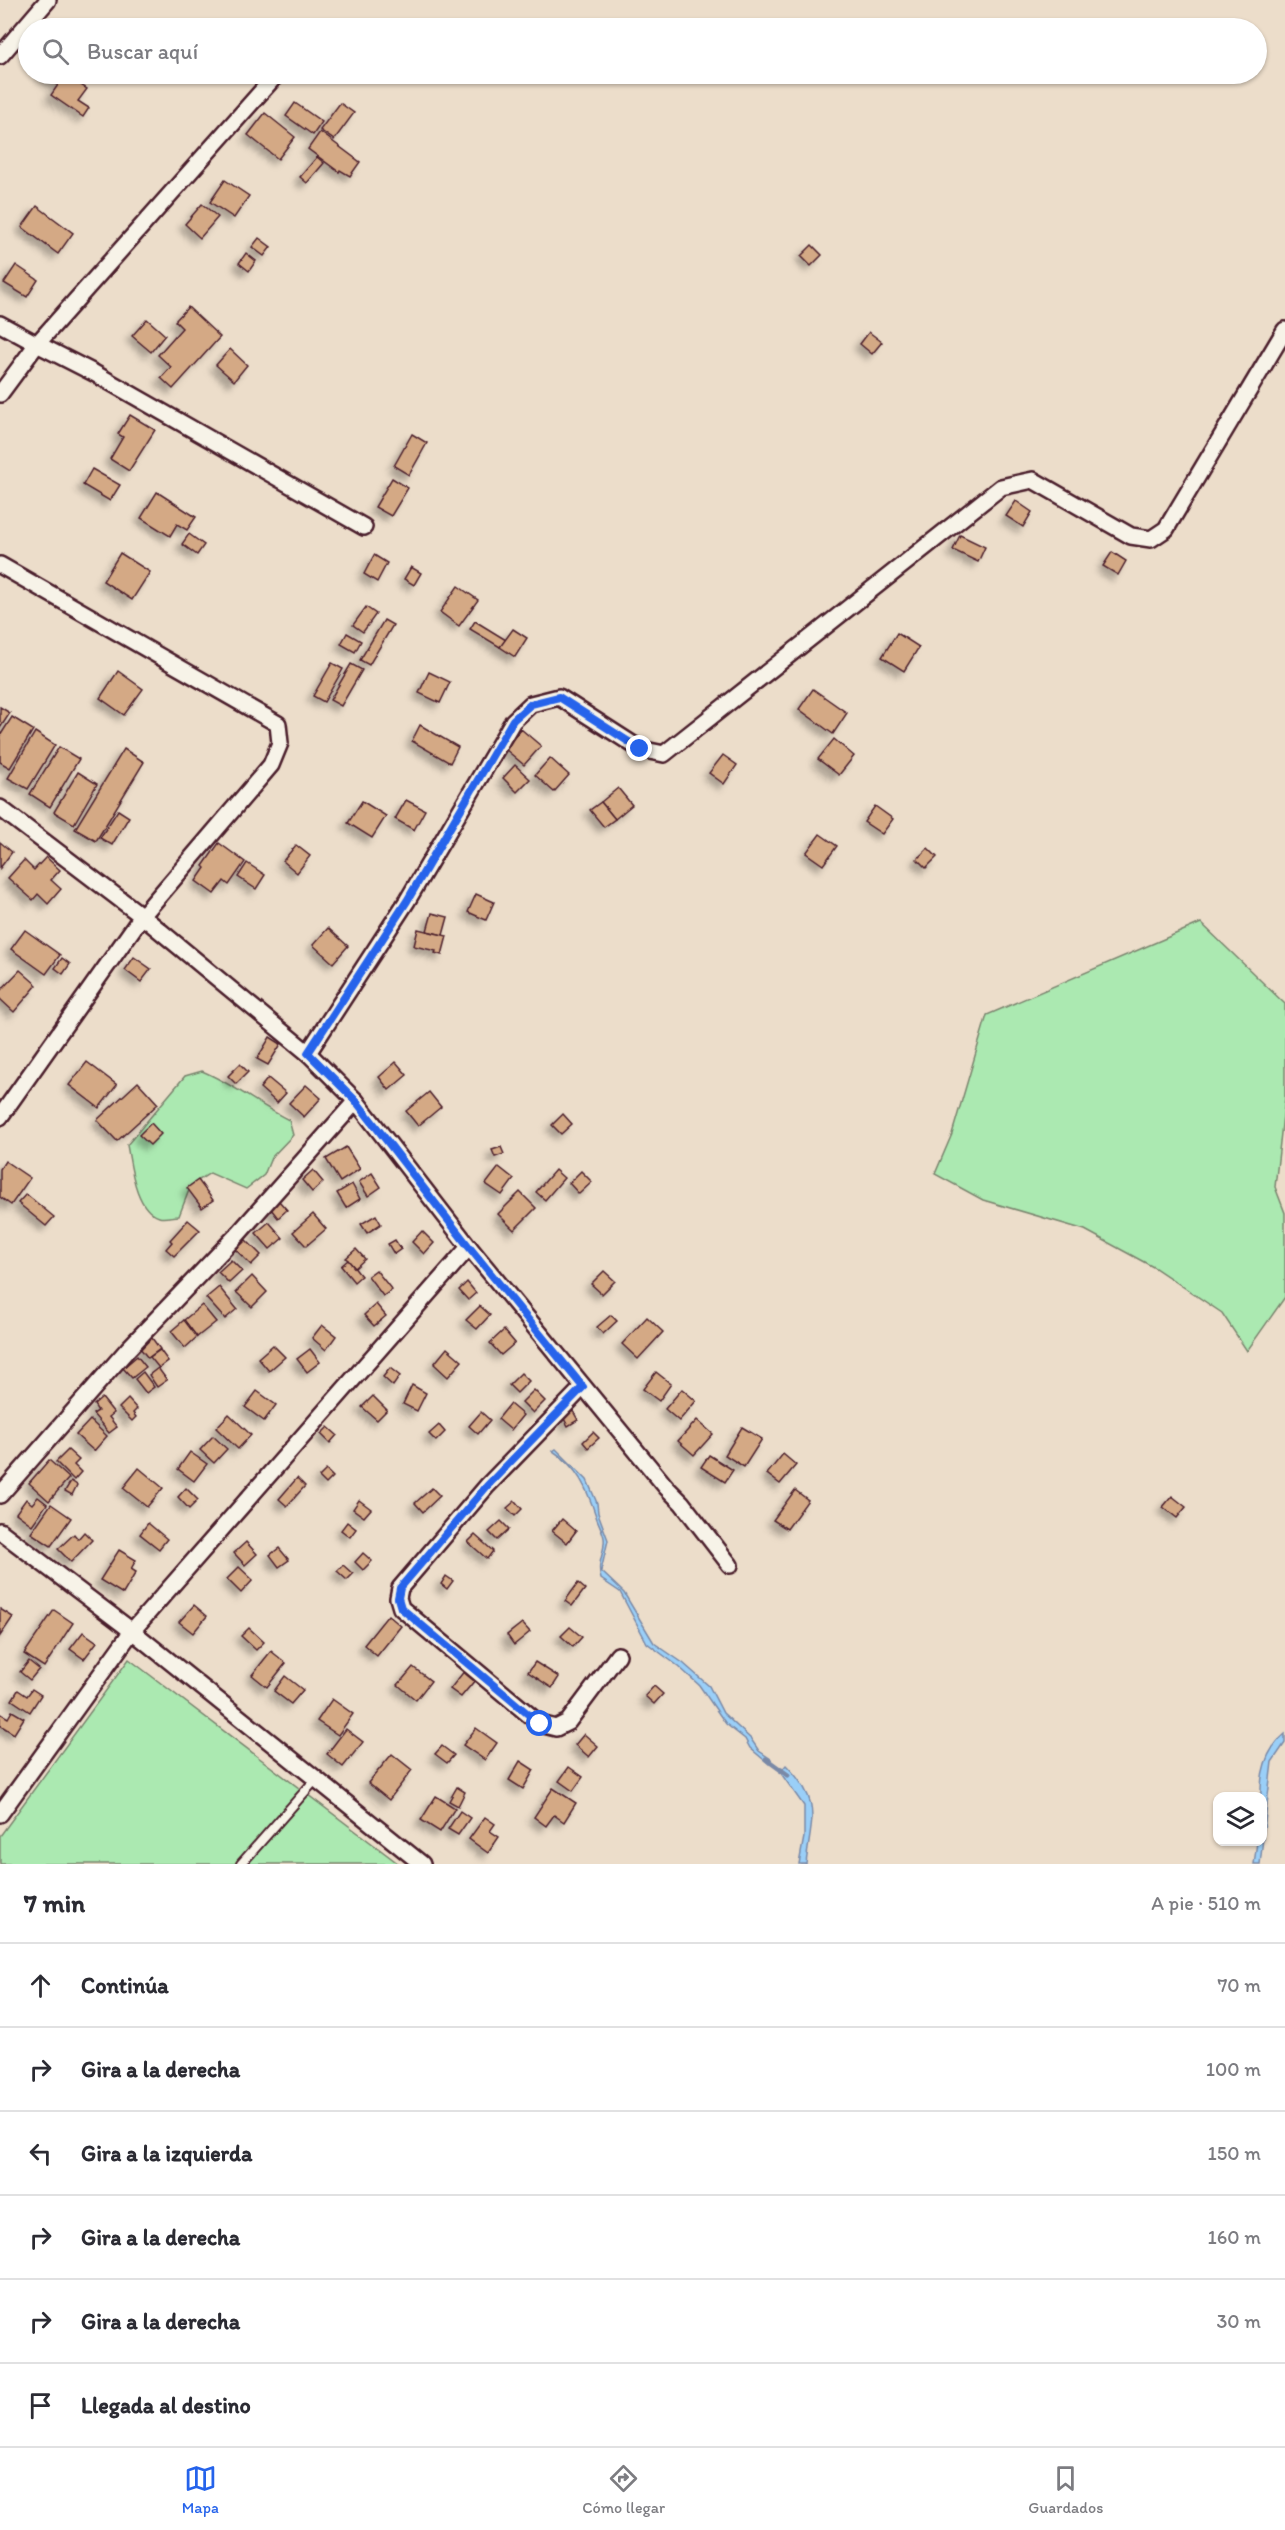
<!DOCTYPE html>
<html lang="es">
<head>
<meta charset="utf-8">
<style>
	body { margin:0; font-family:Itim,sans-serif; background:#f2f2f3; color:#2b2b33 }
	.controls { position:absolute; right:18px; bottom:18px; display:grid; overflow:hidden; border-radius:12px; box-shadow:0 2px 4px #0004 }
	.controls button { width:54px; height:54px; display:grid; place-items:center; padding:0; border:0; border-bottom:2px solid #e1e1e2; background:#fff; color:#2b2b33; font:30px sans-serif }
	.stop { position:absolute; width:18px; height:18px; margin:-14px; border:4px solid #2563eb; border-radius:50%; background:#fff }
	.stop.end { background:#2563eb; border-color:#fff; box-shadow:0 2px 6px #0008 }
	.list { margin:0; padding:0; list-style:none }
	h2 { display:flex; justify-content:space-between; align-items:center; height:78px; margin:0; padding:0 24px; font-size:26px }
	h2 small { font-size:20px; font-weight:400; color:#7c7c81 }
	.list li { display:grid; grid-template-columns:39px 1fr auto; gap:18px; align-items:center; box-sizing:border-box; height:84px; padding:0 24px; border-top:2px solid #e1e1e2 }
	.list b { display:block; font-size:22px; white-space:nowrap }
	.list em { font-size:20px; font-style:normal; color:#7c7c81 }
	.icon { flex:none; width:33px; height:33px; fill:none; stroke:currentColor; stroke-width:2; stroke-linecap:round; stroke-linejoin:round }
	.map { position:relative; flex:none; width:1285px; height:1864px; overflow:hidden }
	.search { position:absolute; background:#fff; box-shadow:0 2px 4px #0004; left:18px; right:18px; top:18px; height:66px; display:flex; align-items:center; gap:15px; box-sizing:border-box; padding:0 21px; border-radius:33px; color:#7c7c81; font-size:22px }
	.sheet { height:582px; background:#fff }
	nav { display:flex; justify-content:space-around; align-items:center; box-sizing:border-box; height:84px; border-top:2px solid #e1e1e2; background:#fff; font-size:16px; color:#7c7c81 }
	nav a { display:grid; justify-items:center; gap:3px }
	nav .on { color:#2563eb }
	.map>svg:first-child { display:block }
</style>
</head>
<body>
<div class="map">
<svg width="1285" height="1864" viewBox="0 0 1285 1864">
	<defs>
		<filter id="shadow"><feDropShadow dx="-5.5" dy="5.5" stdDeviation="3" flood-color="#0004"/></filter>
	</defs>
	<rect width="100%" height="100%" fill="#ecddca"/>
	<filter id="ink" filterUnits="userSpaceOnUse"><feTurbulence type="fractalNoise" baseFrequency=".0167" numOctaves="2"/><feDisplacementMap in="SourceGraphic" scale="12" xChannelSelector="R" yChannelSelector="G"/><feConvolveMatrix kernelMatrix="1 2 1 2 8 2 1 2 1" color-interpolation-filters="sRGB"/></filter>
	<g filter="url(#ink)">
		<g fill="#abe9b1" stroke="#7a846e" stroke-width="1.5">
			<polygon points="1201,923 1285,1004 1285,1097 1275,1187 1285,1213 1285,1297 1247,1351 1222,1313 1155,1268 1085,1230 983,1200 935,1174 952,1134 987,1015"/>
			<path d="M202 1071C233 1084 259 1105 289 1120L293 1135 271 1158 264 1175 246 1189 210 1173 191 1185 179 1216C173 1216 164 1219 159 1217 135 1210 131 1165 127 1145L185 1076Z"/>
			<polygon points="129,1659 399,1864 0,1864 0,1836"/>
		</g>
		<g fill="#9acff8" stroke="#7a89a6" stroke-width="1.5">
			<path d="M556 1449 587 1480 597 1503 598 1513 608 1540 601 1571 624 1593 654 1643 683 1663 709 1686 723 1713 751 1739 759 1751 771 1759 769 1764 750 1748 745 1739 726 1724 699 1685 678 1666 647 1643 620 1592 601 1579C596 1561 606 1552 604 1538 603 1531 598 1523 596 1516 587 1489 578 1467 553 1451Z"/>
			<path d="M1285 1734V1743L1272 1762 1260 1864H1254L1257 1842H1262C1262 1804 1252 1761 1285 1734Z"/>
			<path d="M786 1765C823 1803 811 1818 806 1864H799L804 1837V1806L780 1772Z"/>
		</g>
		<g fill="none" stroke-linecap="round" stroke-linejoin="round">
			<polyline stroke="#7a89a6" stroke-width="5" points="766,1759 788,1775"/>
		</g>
		<g fill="#d4a985" stroke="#4a1f2b" stroke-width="1.5" filter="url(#shadow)">
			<polygon points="41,74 80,74 75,81 87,89 78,101 89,108 83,117 51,95 58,85"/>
			<polygon points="295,103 322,122 313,135 286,116"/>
			<polygon points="340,103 354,113 334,140 320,130"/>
			<polygon points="265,113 295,137 278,159 248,135"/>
			<polygon points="320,132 360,162 350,176 340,170 339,172 308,149"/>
			<polygon points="317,157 324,163 307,183 300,177"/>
			<polygon points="225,180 249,196 234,218 210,202"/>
			<polygon points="202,204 218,217 200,238 185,224"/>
			<polygon points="37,206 73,233 58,254 22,227"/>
			<polygon points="259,238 271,247 264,256 252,247"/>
			<polygon points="812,245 822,255 811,266 801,256"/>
			<polygon points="246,253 256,261 249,271 239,263"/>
			<polygon points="16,265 38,280 27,297 4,283"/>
			<polygon points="188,307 220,337 173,389 161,378 171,367 158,355 182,328 175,321"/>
			<polygon points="147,319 165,335 151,352 132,336"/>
			<polygon points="869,332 882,342 872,354 860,344"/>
			<polygon points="230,349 247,365 234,381 216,365"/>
			<polygon points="130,415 155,430 129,471 110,459 123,437 118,434"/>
			<polygon points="412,434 427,443 409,475 394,466"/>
			<polygon points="92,469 120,485 110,501 83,485"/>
			<polygon points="392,478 408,488 391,516 375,507"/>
			<polygon points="157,492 196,517 187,530 177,524 170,536 141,518"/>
			<polygon points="1016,501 1032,512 1023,527 1006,516"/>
			<polygon points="189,534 204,545 197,555 182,544"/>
			<polygon points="960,535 985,547 978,562 953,550"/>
			<polygon points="1112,552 1126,561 1118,575 1103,566"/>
			<polygon points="120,553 150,572 132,600 103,581"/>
			<polygon points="374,555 387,563 377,582 364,574"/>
			<polygon points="411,567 421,573 414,585 404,579"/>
			<polygon points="458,586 478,600 459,626 440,612"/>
			<polygon points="366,607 376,614 363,632 353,625"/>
			<polygon points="384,620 393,625 369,665 360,660"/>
			<polygon points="475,621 506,640 500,647 470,629"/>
			<polygon points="513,629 527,638 515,657 500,647"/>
			<polygon points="347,633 361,641 355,652 341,644"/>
			<polygon points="897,633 919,647 904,671 882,657"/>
			<polygon points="332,663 343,669 324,702 313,696"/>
			<polygon points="351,664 362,670 341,706 330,700"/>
			<polygon points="118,671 143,689 124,715 100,698"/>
			<polygon points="429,672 450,682 440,703 419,693"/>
			<polygon points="813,689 847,713 833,734 799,709"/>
			<polygon points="0,707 10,713 0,728"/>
			<polygon points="12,717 33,730 10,768 0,762 0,736"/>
			<polygon points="420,725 458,747 450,763 412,741"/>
			<polygon points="521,729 541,746 524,765 505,749"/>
			<polygon points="35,732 55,745 28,789 8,778"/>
			<polygon points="834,739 854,756 839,775 818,759"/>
			<polygon points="59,747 79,759 50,807 30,794"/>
			<polygon points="124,749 144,762 96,841 75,829"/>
			<polygon points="723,755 737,765 724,784 709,773"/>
			<polygon points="550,758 569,775 554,792 535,775"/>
			<polygon points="515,765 530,779 517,792 503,778"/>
			<polygon points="78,772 97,784 74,824 54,812"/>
			<polygon points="618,788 632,805 615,819 601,802"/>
			<polygon points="406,800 425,810 414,830 395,819"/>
			<polygon points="362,801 386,816 372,838 348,823"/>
			<polygon points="601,802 615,819 604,827 590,810"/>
			<polygon points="875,806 893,819 882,834 864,822"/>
			<polygon points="118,810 129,817 112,845 100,838"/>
			<polygon points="820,834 837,846 823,865 806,853"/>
			<polygon points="0,842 12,852 0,868"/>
			<polygon points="219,843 245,862 229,885 224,881 214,894 196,881 205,868 203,866"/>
			<polygon points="296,845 310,856 297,873 283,861"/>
			<polygon points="928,848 937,857 926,868 917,859"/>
			<polygon points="46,857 60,870 51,880 61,889 48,904 38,894 33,900 8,878 24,860 34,870"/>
			<polygon points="247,863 265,875 256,889 238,877"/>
			<polygon points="476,894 494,902 486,920 468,912"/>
			<polygon points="432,913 448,917 443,935 427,931"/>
			<polygon points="328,928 348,946 333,963 313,945"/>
			<polygon points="418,929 447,936 442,955 435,953 436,951 414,946"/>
			<polygon points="25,930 60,955 46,974 11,949"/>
			<polygon points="134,957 151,969 141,982 125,970"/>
			<polygon points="62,958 70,964 63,974 55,968"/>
			<polygon points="20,970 37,985 14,1012 0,999 0,991"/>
			<polygon points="270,1037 281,1044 268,1065 257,1059"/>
			<polygon points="87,1062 117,1085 99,1108 69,1085"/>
			<polygon points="396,1062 407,1075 389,1090 379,1077"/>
			<polygon points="240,1064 248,1072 236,1084 228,1076"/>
			<polygon points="268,1078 286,1093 277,1103 260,1088"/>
			<polygon points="138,1082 158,1104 117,1141 97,1120"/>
			<polygon points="306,1085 321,1098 304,1117 289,1103"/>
			<polygon points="429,1092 441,1107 418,1126 406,1111"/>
			<polygon points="563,1114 572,1124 561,1134 552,1125"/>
			<polygon points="151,1123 161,1134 150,1145 139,1135"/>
			<polygon points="346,1147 360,1169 340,1182 326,1159"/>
			<polygon points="501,1147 504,1154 495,1157 492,1150"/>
			<polygon points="5,1161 30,1178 11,1205 0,1197 0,1169"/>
			<polygon points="499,1167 514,1179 502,1195 486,1184"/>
			<polygon points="313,1170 323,1182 312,1192 302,1180"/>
			<polygon points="555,1170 564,1178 545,1200 536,1192"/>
			<polygon points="581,1171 592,1182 579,1194 569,1183"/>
			<polygon points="372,1173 381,1187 368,1196 359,1182"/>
			<polygon points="198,1180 213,1200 202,1208 187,1188"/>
			<polygon points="352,1184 360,1199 346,1208 337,1193"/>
			<polygon points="520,1192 536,1208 514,1230 498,1214"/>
			<polygon points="26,1194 54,1217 46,1226 18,1203"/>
			<polygon points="279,1201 287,1210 278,1218 271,1209"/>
			<polygon points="313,1214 326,1229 306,1246 293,1232"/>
			<polygon points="376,1215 381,1224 367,1233 361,1224"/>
			<polygon points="188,1220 200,1230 174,1256 166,1249 172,1242 170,1240"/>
			<polygon points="269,1222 283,1238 270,1249 256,1233"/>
			<polygon points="422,1231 434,1243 424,1254 412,1242"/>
			<polygon points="246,1240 261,1255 251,1265 236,1250"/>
			<polygon points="395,1240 401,1249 394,1254 388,1244"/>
			<polygon points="356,1249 365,1259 355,1268 346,1258"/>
			<polygon points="231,1260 242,1271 229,1283 218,1272"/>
			<polygon points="348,1260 361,1276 354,1282 341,1266"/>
			<polygon points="376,1270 392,1290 383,1296 368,1276"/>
			<polygon points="604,1271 615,1281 602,1294 591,1284"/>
			<polygon points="252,1276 267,1292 252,1307 236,1292"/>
			<polygon points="467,1282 476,1293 468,1300 459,1290"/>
			<polygon points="219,1287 237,1309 225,1319 206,1298"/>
			<polygon points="376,1304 386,1316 374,1326 364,1315"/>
			<polygon points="202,1305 216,1322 197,1337 184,1320"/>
			<polygon points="480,1306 490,1315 477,1329 466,1320"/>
			<polygon points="611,1315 617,1321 603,1334 597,1327"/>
			<polygon points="647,1317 663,1332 638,1359 622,1344"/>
			<polygon points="184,1320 197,1337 185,1348 171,1331"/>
			<polygon points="322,1325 336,1336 326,1350 312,1338"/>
			<polygon points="504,1330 515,1343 501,1355 490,1343"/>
			<polygon points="152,1338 160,1349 148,1358 140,1348"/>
			<polygon points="273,1345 285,1357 269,1371 258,1358"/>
			<polygon points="447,1348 462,1361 448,1377 434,1364"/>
			<polygon points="310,1349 320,1362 307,1372 297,1359"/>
			<polygon points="160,1350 168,1361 159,1368 150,1357"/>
			<polygon points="137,1356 146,1367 132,1378 123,1368"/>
			<polygon points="158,1368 167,1380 157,1387 149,1375"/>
			<polygon points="390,1368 400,1376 393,1386 383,1377"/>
			<polygon points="143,1372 154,1387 146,1393 135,1379"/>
			<polygon points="656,1372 671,1384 659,1401 643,1389"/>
			<polygon points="521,1373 529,1381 517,1393 509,1385"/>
			<polygon points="412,1385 426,1393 417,1411 403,1404"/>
			<polygon points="682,1389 696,1401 679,1421 665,1409"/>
			<polygon points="534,1390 545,1401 533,1413 522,1402"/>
			<polygon points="257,1391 276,1405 264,1421 245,1407"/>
			<polygon points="373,1396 387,1410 377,1420 362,1407"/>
			<polygon points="102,1398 114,1413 109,1417 117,1427 109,1433 93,1414 98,1411 94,1405"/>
			<polygon points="128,1399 137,1409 133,1413 136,1417 132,1421 119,1408"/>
			<polygon points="510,1404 523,1415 511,1430 498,1419"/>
			<polygon points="573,1411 578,1420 568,1426 563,1417"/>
			<polygon points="481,1412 490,1420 478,1434 469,1426"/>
			<polygon points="229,1414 251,1435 238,1449 216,1428"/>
			<polygon points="90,1420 107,1436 94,1451 76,1435"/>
			<polygon points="697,1420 713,1434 694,1455 678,1441"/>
			<polygon points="439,1425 445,1432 436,1441 429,1434"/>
			<polygon points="328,1427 337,1435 330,1443 321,1434"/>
			<polygon points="742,1427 762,1439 744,1467 725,1455"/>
			<polygon points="593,1432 599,1438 588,1448 583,1442"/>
			<polygon points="213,1436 227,1449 214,1463 200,1450"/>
			<polygon points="68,1450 79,1460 74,1465 81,1472 74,1480 56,1462"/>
			<polygon points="190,1452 207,1464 194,1481 178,1469"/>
			<polygon points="783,1454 796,1465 780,1484 767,1474"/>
			<polygon points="709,1455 733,1470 725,1482 701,1467"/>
			<polygon points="49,1460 69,1478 49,1501 29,1483"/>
			<polygon points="139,1468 163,1488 147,1507 123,1488"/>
			<polygon points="326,1470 333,1477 326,1484 319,1477"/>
			<polygon points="297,1478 305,1486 287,1506 279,1499"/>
			<polygon points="71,1481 77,1485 72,1495 65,1491"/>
			<polygon points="186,1488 198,1500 189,1509 178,1497"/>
			<polygon points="432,1488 440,1496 423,1512 415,1503"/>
			<polygon points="795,1490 808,1500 787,1529 773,1520"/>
			<polygon points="1172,1496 1186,1507 1177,1518 1163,1507"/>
			<polygon points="38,1497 47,1504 32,1525 16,1513 26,1499 32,1504"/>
			<polygon points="359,1500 371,1509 364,1517 353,1509"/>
			<polygon points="515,1501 522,1509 515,1516 507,1508"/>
			<polygon points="51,1504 71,1518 51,1546 31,1533"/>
			<polygon points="562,1519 576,1531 567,1543 552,1531"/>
			<polygon points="501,1521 509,1529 497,1540 489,1532"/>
			<polygon points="347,1522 356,1529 350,1537 341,1530"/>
			<polygon points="148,1523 167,1539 159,1549 140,1534"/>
			<polygon points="84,1532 92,1540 71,1562 58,1549 74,1534 78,1539"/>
			<polygon points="475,1535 493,1551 487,1559 468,1542"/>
			<polygon points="246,1542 257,1554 245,1565 234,1553"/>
			<polygon points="279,1548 289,1560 279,1567 270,1555"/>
			<polygon points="119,1550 136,1560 131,1569 136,1572 123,1594 100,1580"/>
			<polygon points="363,1553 372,1561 363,1570 355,1562"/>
			<polygon points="343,1565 353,1574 347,1580 337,1571"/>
			<polygon points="239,1567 253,1580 241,1593 227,1579"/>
			<polygon points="446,1576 453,1581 447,1589 441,1584"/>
			<polygon points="578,1583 585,1589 572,1606 565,1601"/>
			<polygon points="194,1605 207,1616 193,1633 179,1622"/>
			<polygon points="0,1609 13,1617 0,1636"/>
			<polygon points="54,1610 73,1623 44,1667 24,1654"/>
			<polygon points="388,1615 401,1626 377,1656 364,1645"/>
			<polygon points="522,1623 530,1632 514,1645 507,1635"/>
			<polygon points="570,1627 582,1637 573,1647 561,1636"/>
			<polygon points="249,1628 264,1642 256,1650 241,1636"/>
			<polygon points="83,1632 97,1642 84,1659 70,1649"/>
			<polygon points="271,1651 286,1663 267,1687 252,1675"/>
			<polygon points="29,1661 39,1669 30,1680 20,1672"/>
			<polygon points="535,1662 559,1677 552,1688 528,1672"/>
			<polygon points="413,1667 431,1681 416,1700 398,1685"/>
			<polygon points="465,1670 476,1679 461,1697 450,1689"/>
			<polygon points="285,1676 303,1690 291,1704 274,1691"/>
			<polygon points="654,1686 663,1694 654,1704 645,1696"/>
			<polygon points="32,1689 41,1695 30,1712 12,1700 18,1690 27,1696"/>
			<polygon points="332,1699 353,1714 338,1735 317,1721"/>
			<polygon points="12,1711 24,1718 14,1734 0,1725 0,1713 8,1718"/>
			<polygon points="476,1728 497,1743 485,1760 463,1745"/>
			<polygon points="346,1729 363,1742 343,1767 327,1754"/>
			<polygon points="584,1734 598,1746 589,1757 575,1745"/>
			<polygon points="442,1746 454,1755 447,1763 435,1754"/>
			<polygon points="392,1754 412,1770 389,1800 368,1783"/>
			<polygon points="520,1761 534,1770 523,1789 509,1780"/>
			<polygon points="569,1767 583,1777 573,1791 559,1781"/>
			<polygon points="457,1787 465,1792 458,1806 449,1801"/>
			<polygon points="553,1788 576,1803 564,1822 554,1815 546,1826 534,1817"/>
			<polygon points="436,1796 455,1808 440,1832 421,1820"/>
			<polygon points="460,1811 470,1818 458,1835 448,1829"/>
			<polygon points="485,1817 495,1824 490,1831 499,1837 488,1853 469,1839"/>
		</g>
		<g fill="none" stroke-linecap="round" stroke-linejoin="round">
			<g stroke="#4a1f2b" stroke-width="12">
				<polyline id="lane" points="241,1864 316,1779"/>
			</g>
			<g stroke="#4a1f2b" stroke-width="20">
				<g id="street">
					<polyline points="0,56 48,0"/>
					<polyline points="277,74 37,344 94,373 364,527"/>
					<polyline points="0,324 37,344 0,394"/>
					<polyline points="0,565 278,724 280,743 271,765 142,916 0,1117"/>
					<polyline points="0,808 142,916 308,1053 356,1101 469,1247 666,1487 682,1503 730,1565"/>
					<polyline points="308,1053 407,901 513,721 531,704 559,697 640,749 664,754 1001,487 1033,480 1131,536 1151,539 1166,529 1285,330"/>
					<polyline points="583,1387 487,1486 400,1588 398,1598 401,1608 540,1724 556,1728 568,1722 618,1655"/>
					<polyline points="0,1495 128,1349 238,1234 356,1101"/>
					<polyline points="0,1531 132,1631 422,1864"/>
					<polyline points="0,1814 132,1631 469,1247"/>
				</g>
			</g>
			<use href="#lane" stroke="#f7f3e8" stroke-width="8"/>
			<use href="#street" stroke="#f7f3e8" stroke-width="15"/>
		</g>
	</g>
	<g fill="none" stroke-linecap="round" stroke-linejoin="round" filter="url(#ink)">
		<polyline stroke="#2563eb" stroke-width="8" points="540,1724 401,1608 398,1598 400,1588 487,1486 583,1387 469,1247 356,1101 308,1053 407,901 513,720 531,704 559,697 640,749"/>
	</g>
</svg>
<div class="controls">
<button><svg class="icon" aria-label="layers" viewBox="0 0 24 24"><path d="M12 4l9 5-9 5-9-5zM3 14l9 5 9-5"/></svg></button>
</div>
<div class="stop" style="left:540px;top:1724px"></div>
<div class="stop end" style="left:640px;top:749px"></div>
<div class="search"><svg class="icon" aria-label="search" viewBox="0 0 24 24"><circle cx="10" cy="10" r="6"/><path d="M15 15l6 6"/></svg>Buscar aquí</div>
</div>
<section class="sheet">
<h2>7 min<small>A pie · 510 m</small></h2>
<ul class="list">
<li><svg class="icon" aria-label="ahead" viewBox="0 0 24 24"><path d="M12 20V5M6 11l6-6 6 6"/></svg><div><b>Continúa</b></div><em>70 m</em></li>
<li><svg class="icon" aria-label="right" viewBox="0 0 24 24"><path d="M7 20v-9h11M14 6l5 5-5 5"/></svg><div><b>Gira a la derecha</b></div><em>100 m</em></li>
<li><svg class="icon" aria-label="left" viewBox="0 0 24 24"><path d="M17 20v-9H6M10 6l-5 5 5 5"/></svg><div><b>Gira a la izquierda</b></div><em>150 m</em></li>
<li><svg class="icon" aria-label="right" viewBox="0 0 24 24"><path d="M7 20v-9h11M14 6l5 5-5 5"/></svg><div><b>Gira a la derecha</b></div><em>160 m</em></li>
<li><svg class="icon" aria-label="right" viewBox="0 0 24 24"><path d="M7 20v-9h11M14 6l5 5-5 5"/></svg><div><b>Gira a la derecha</b></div><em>30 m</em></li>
<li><svg class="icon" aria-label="arrive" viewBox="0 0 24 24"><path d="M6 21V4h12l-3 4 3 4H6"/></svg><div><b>Llegada al destino</b></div></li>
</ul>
</section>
<nav>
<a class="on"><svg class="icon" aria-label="map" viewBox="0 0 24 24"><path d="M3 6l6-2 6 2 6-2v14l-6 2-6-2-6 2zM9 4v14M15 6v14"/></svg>Mapa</a>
<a><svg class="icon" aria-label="directions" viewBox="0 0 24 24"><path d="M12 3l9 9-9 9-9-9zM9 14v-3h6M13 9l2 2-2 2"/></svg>Cómo llegar</a>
<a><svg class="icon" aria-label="saved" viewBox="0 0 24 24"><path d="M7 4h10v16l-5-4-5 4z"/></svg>Guardados</a>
</nav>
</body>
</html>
